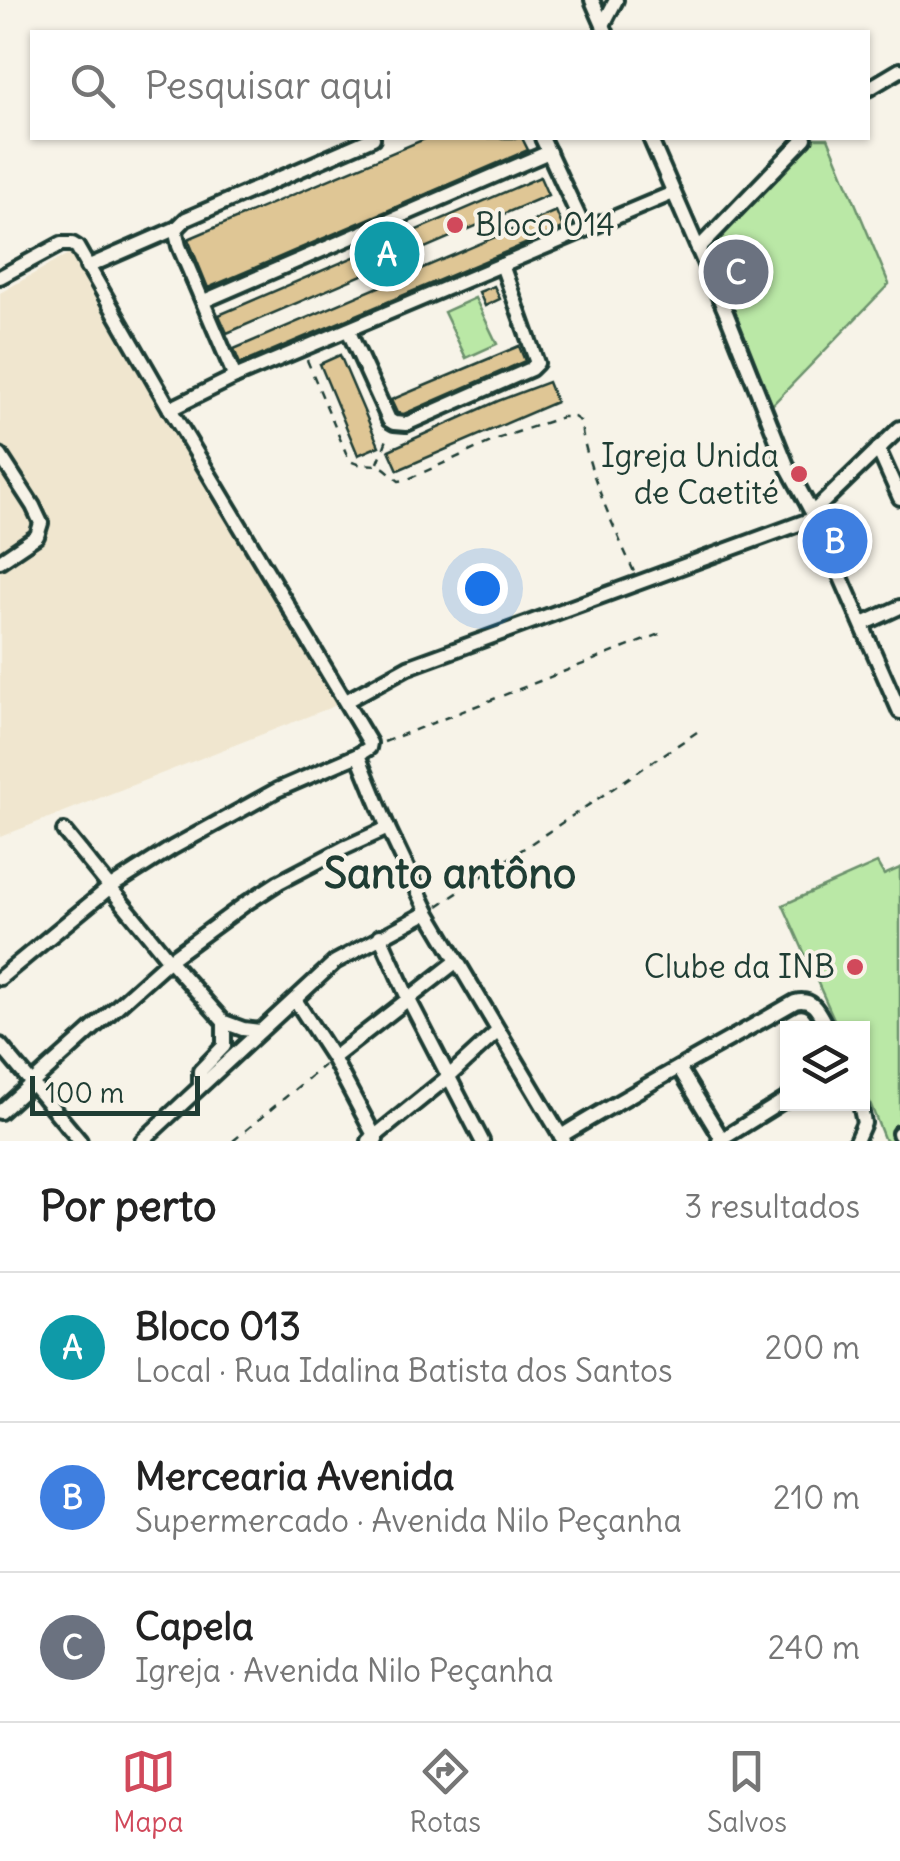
<!DOCTYPE html>
<html lang="pt">
<head>
<meta charset="utf-8">
<style>
	body { margin:0; font-family:Delius,sans-serif; background:#f6f6f6; color:#222 }
	.controls { position:absolute; right:30px; bottom:30px; display:grid; overflow:hidden; border-radius:0px; box-shadow:0 2px 8px #0004 }
	.controls button { width:90px; height:90px; display:grid; place-items:center; padding:0; border:0; border-bottom:2px solid #e0e0e0; background:#fff; color:#222; font:50px sans-serif }
	.scale { position:absolute; left:30px; bottom:25px; width:170px; box-sizing:border-box; padding-left:10px; border:5px solid #1f3d34; border-top:0; font-size:28px; line-height:35px; white-space:nowrap; color:#1f3d34; -webkit-text-stroke:8px #f7f3e8; paint-order:stroke }
	.you { position:absolute; left:482px; top:588px; width:35px; height:35px; margin:-25px; border:8px solid #fff; border-radius:50%; background:#1a73e8; box-shadow:0 0 0 15px #1a73e833 }
	.badge { display:grid; place-items:center; width:65px; height:65px; border-radius:50%; background:#d1495b; color:#fff; font-size:32px; font-weight:700 }
	.pin { position:absolute; translate:-50% -50%; border:5px solid #fff; box-shadow:0 2px 10px #0006 }
	.list { margin:0; padding:0; list-style:none }
	h2 { display:flex; justify-content:space-between; align-items:center; height:130px; margin:0; padding:0 40px; font-size:42px }
	h2 small { font-size:32px; font-weight:400; color:#767676 }
	.list li { display:grid; grid-template-columns:65px 1fr auto; gap:30px; align-items:center; box-sizing:border-box; height:150px; padding:0 40px; border-top:2px solid #e0e0e0 }
	.list b { display:block; font-size:38px; white-space:nowrap }
	.list p { margin:0; font-size:32px; white-space:nowrap; color:#767676 }
	.list em { font-size:32px; font-style:normal; color:#767676 }
	.icon { flex:none; width:55px; height:55px; fill:none; stroke:currentColor; stroke-width:2; stroke-linecap:round; stroke-linejoin:round }
	.map { position:relative; flex:none; width:900px; height:1141px; overflow:hidden }
	.search { position:absolute; background:#fff; box-shadow:0 2px 8px #0004; left:30px; right:30px; top:30px; height:110px; display:flex; align-items:center; gap:25px; box-sizing:border-box; padding:0 35px; border-radius:0px; color:#767676; font-size:38px }
	.sheet { height:580px; background:#fff }
	nav { display:flex; justify-content:space-around; align-items:center; box-sizing:border-box; height:140px; border-top:2px solid #e0e0e0; background:#fff; font-size:28px; color:#767676 }
	nav a { display:grid; justify-items:center; gap:5px }
	nav .on { color:#d1495b }
	.map>svg:first-child { display:block }
</style>
</head>
<body>
<div class="map">
<svg width="900" height="1141" viewBox="0 0 900 1141">
	<rect width="100%" height="100%" fill="#f7f3e8"/>
	<filter id="ink" filterUnits="userSpaceOnUse"><feTurbulence type="fractalNoise" baseFrequency=".01" numOctaves="2"/><feDisplacementMap in="SourceGraphic" scale="20" xChannelSelector="R" yChannelSelector="G"/><feConvolveMatrix kernelMatrix="1 2 1 2 8 2 1 2 1" color-interpolation-filters="sRGB"/></filter>
	<g filter="url(#ink)">
		<polygon fill="#f0e6cf" points="70,253 347,701 0,837 0,293"/>
		<g fill="#bae8a6" stroke="#6c926d" stroke-width="2.5">
			<polygon points="812,138 828,138 889,284 772,405 706,249"/>
			<polygon points="475,298 497,344 466,358 444,312"/>
			<polygon points="877,863 884,875 900,868 900,1141 885,1141 863,1085 862,1028 838,1028 783,905"/>
		</g>
		<g fill="#dfc695" stroke="#1f3d34" stroke-width="2.5">
			<polygon points="427,138 522,138 528,150 208,288 188,239"/>
			<polygon points="540,177 548,195 227,333 219,315"/>
			<polygon points="556,211 563,228 240,364 234,349"/>
			<polygon points="494,286 500,299 485,306 479,292"/>
			<polygon points="519,346 525,361 404,414 397,413 391,400"/>
			<polygon points="340,355 379,446 358,455 320,364"/>
			<polygon points="548,382 556,402 398,470 389,450 498,401"/>
		</g>
		<g fill="none" stroke-linecap="round" stroke-linejoin="round">
			<g stroke="#1f3d34" stroke-width="20">
				<g id="minor">
					<polyline points="592,0 606,32"/>
					<polyline points="603,25 616,0"/>
					<polyline points="868,89 900,70"/>
					<polyline points="542,138 585,230"/>
					<polyline points="650,138 727,315 788,468 815,518 900,712"/>
					<polyline points="177,228 176,233 179,246 235,377"/>
					<polyline points="698,249 805,138"/>
					<polyline points="87,267 177,228 186,219 373,138"/>
					<polyline points="0,277 61,244 72,244 77,247 170,409 370,743 369,748 358,755 277,790 172,848 109,888 0,978"/>
					<polyline points="204,301 549,152"/>
					<polyline points="348,330 389,420 394,423 406,424 531,369 537,363 502,265"/>
					<polyline points="170,409 235,377 673,193"/>
					<polyline points="878,449 900,498"/>
					<polyline points="0,455 33,506 41,523 37,536 0,561"/>
					<polyline points="812,513 900,428"/>
					<polyline points="863,624 900,607"/>
					<polyline points="346,701 408,667 815,518"/>
					<polyline points="358,755 388,828 428,912 564,1141"/>
					<polyline points="64,831 169,960 224,1022 243,1029 260,1031"/>
					<polyline points="380,936 408,998 482,1141"/>
					<polyline points="296,1001 333,1058 376,1139"/>
					<polyline points="0,1045 80,1141"/>
					<polyline points="333,1058 457,961"/>
					<polyline points="679,1068 722,1139"/>
					<polyline points="200,1086 200,1071 224,1046 224,1022"/>
					<polyline points="0,1112 169,960 245,904 279,882 344,848 388,828"/>
					<polyline points="899,1133 900,1135"/>
					<path d="M561 1136C638 1089 717 1047 795 1002 814 997 819 1013 827 1028"/>
					<polyline points="142,1141 335,962 428,912"/>
					<polyline points="369,1141 448,1077 498,1031"/>
					<polyline points="719,1141 788,1098"/>
					<polyline points="856,1141 864,1123 860,1104"/>
				</g>
			</g>
			<g stroke="#1f3d34" stroke-width="2.5" stroke-dasharray="8 8" stroke-linecap="butt">
				<path d="M307 360 349 460C360 468 368 462 380 466 387 468 392 476 399 481L406 480 500 438 562 417H574L580 421C589 475 612 523 634 572"/>
				<polyline points="378,463 389,434"/>
				<polyline points="384,742 660,634"/>
				<polyline points="438,906 700,730"/>
				<polyline points="233,1141 324,1065"/>
			</g>
			<use href="#minor" stroke="#f7f3e8" stroke-width="12"/>
		</g>
	</g>
	<g fill="#d1495b" stroke="#f7f3e8" stroke-width="4">
		<circle cx="455" cy="225" r="10"/>
		<circle cx="799" cy="474" r="10"/>
		<circle cx="855" cy="967" r="10"/>
	</g>
	<g text-anchor="middle" stroke-width="8" stroke-linejoin="round" paint-order="stroke">
		<g font-size="32" fill="#1f3d34" stroke="#f7f3e8" text-anchor="end">
			<text x="475" y="236" text-anchor="start">Bloco 014</text>
			<text x="779" y="467">Igreja Unida<tspan x="779" dy="37">de Caetité</tspan></text>
			<text x="835" y="978">Clube da INB</text>
		</g>
		<g font-size="42" font-weight="bold" fill="#1f3d34" stroke="#f7f3e8">
			<text x="450" y="888">Santo antôno</text>
		</g>
	</g>
</svg>
<div class="controls">
<button><svg class="icon" aria-label="layers" viewBox="0 0 24 24"><path d="M12 4l9 5-9 5-9-5zM3 14l9 5 9-5"/></svg></button>
</div>
<div class="scale">100 m</div>
<div class="you"></div>
<div class="pin badge" style="left:387px;top:254px;background:#0f9aa8">A</div>
<div class="pin badge" style="left:835px;top:541px;background:#3f7fe0">B</div>
<div class="pin badge" style="left:736px;top:272px;background:#6b7280">C</div>
<div class="search"><svg class="icon" aria-label="search" viewBox="0 0 24 24"><circle cx="10" cy="10" r="6"/><path d="M15 15l6 6"/></svg>Pesquisar aqui</div>
</div>
<section class="sheet">
<h2>Por perto<small>3 resultados</small></h2>
<ul class="list">
<li><span class="badge" style="background:#0f9aa8">A</span><div><b>Bloco 013</b><p>Local · Rua Idalina Batista dos Santos</p></div><em>200 m</em></li>
<li><span class="badge" style="background:#3f7fe0">B</span><div><b>Mercearia Avenida</b><p>Supermercado · Avenida Nilo Peçanha</p></div><em>210 m</em></li>
<li><span class="badge" style="background:#6b7280">C</span><div><b>Capela</b><p>Igreja · Avenida Nilo Peçanha</p></div><em>240 m</em></li>
</ul>
</section>
<nav>
<a class="on"><svg class="icon" aria-label="map" viewBox="0 0 24 24"><path d="M3 6l6-2 6 2 6-2v14l-6 2-6-2-6 2zM9 4v14M15 6v14"/></svg>Mapa</a>
<a><svg class="icon" aria-label="directions" viewBox="0 0 24 24"><path d="M12 3l9 9-9 9-9-9zM9 14v-3h6M13 9l2 2-2 2"/></svg>Rotas</a>
<a><svg class="icon" aria-label="saved" viewBox="0 0 24 24"><path d="M7 4h10v16l-5-4-5 4z"/></svg>Salvos</a>
</nav>
</body>
</html>
